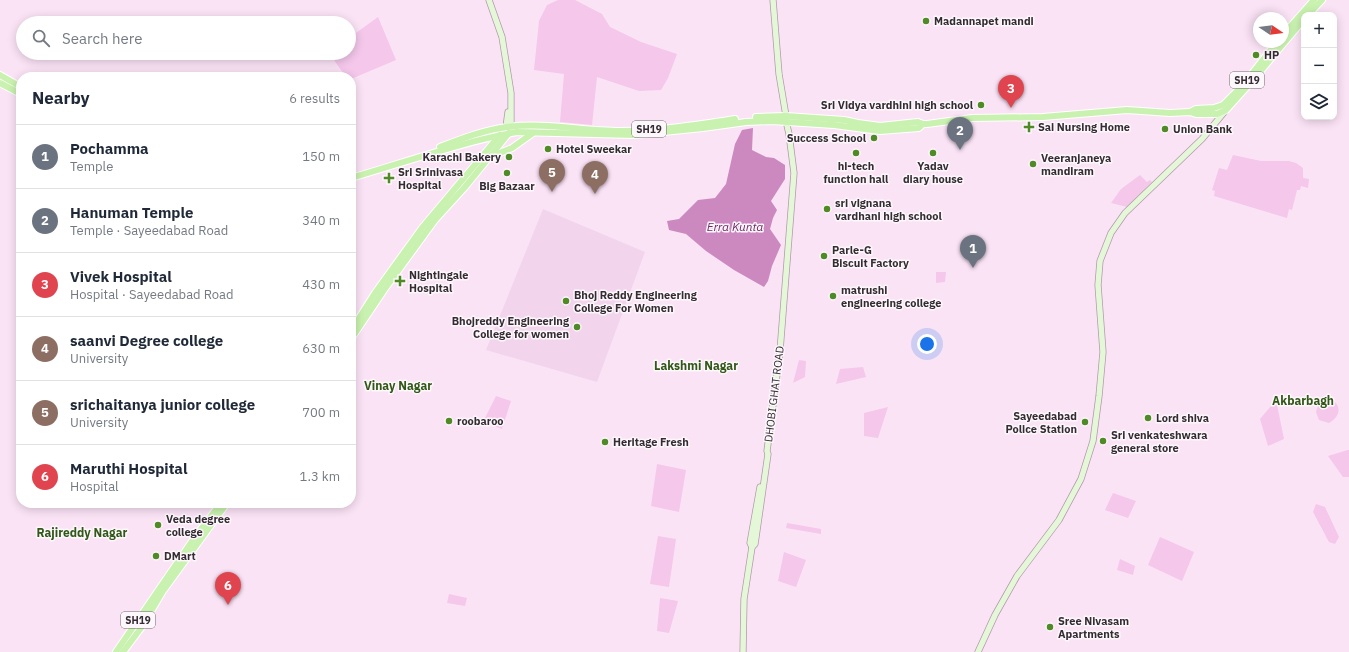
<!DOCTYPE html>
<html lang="en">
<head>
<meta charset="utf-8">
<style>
	body { margin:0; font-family:"IBM Plex Sans",sans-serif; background:#f6f6f7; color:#1f2937 }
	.controls { position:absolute; right:12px; top:12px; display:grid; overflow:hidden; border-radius:8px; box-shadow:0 2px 10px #0003 }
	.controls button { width:36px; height:36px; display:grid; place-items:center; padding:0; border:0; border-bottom:1px solid #e0e1e3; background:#fff; color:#1f2937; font:20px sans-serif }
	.compass { position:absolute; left:1253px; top:12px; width:36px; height:36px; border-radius:50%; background:#fff; box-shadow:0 2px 10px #0003; rotate:103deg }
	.you { position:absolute; left:927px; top:344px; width:14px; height:14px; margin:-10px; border:3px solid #fff; border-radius:50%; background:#1a73e8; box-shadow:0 0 0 6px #1a73e833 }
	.badge { display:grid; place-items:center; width:26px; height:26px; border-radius:50%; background:#111827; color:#fff; font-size:13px; font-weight:700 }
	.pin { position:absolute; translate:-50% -33px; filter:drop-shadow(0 1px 2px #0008) }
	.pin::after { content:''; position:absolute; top:21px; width:14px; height:12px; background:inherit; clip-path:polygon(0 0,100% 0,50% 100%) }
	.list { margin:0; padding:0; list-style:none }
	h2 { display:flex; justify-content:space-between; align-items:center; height:52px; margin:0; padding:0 16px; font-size:17px }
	h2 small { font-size:13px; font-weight:400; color:#747a83 }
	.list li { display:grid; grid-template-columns:26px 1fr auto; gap:12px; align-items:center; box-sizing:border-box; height:64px; padding:0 16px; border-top:1px solid #e0e1e3 }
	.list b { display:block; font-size:15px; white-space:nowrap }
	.list p { margin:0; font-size:13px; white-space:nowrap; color:#747a83 }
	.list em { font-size:13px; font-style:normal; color:#747a83 }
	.icon { flex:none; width:22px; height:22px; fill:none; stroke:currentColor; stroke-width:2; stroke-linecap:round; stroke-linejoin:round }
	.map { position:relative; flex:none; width:1349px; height:652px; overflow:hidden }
	.search { position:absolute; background:#fff; box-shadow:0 2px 10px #0003; left:16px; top:16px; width:340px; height:44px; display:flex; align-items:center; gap:10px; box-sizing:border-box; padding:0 14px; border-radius:22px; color:#747a83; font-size:15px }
	.panel { position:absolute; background:#fff; box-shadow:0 2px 10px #0003; left:16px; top:72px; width:340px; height:436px; border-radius:16px }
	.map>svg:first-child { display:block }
</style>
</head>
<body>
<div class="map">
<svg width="1349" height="652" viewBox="0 0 1349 652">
	<rect width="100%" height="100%" fill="#fbe3f6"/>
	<polygon fill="#f2d5ec" points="543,209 645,252 597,382 486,350"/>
	<g fill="#f4c7eb">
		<polygon points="558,0 575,0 602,14 610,27 641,42 677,54 668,78 661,90 639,91 597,77 592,125 560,122 564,74 534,70 539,21 547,5"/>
		<polygon points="378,17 396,60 351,79 351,77 346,77 329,53 349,53 349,38"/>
		<polygon points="1233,155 1261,161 1289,161 1296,163 1303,168 1303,178 1309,179 1308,188 1301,186 1300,190 1297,190 1292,210 1289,209 1287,218 1214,196 1215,191 1212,190 1219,168 1227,170"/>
		<polygon points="1140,175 1147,182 1150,180 1152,182 1127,207 1111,203 1121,189"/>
		<polygon points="936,272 946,272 945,282 936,283"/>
		<polygon points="799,360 806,361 805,377 793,383"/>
		<polygon points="863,367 866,377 836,384 840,369"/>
		<polygon points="496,396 511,401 502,429 483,422"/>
		<path d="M1330 399C1343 405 1340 417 1329 423L1319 420 1316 412C1318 404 1321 400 1330 399Z"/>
		<polygon points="1276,400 1284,439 1268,446 1260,419"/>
		<polygon points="888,407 878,438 864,436 864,413"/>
		<polygon points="1348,450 1349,450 1349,477 1343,477 1328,456"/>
		<polygon points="657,464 686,470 679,512 651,506"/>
		<polygon points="1113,493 1136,501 1128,518 1105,510"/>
		<polygon points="1316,504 1325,507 1339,537 1335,544 1329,542 1313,512"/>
		<polygon points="787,523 821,529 821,534 786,528"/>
		<polygon points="658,536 676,539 669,587 650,584"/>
		<polygon points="1160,537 1194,552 1182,581 1148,565"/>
		<polygon points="784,552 806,560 796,587 778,581"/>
		<polygon points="1120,559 1135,566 1133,575 1117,570"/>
		<polygon points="449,594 467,598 465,606 447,603"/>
		<polygon points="660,598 678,601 669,633 657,631"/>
	</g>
	<polygon fill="#cc89c0" points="753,128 752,150 766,157 774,158 785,165 785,179 771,201 777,210 773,218 770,229 781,245 772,266 768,281 764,287 734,270 706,251 686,234 669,230 667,221 679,219 698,200 715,198 726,184 735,144 742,130"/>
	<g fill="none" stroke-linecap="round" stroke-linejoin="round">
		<g stroke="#b09aab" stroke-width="7">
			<g id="secondary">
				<polyline points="489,0 502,37 511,93 511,127"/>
				<polyline points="773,0 779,74 786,116"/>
				<polyline points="506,127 508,112"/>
				<polyline points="752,547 750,543 760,487"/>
				<polyline points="743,652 744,599 752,547 755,544 768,454 767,451 780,351 794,173 789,134 786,121"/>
				<polyline points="978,652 995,615 1017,576 1059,520 1081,479 1093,441 1099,396 1103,352 1098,285 1100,261 1111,233 1125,213 1202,139 1226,110"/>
			</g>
		</g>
		<g stroke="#fff" stroke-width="8">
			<g id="primary">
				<polyline points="1308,15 1322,0"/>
				<polyline points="1283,35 1314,0"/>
				<polyline points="0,75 21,87"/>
				<polyline points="0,83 21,94"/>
				<polyline points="1190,112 1196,109 1214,108 1223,105 1243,85 1277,42"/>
				<polyline points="756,117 786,116 844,120 858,123 880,126 918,122 923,124"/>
				<path d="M440 147C461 139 484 130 507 127 545 122 582 131 620 131 658 131 697 125 735 119"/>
				<polyline points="490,157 512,148 533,133"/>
				<path d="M351 178C406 162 461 142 517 132L634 135 703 128 746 122 772 121 834 125 880 131 919 128 923 124H927L972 118 1043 117 1127 110 1170 113 1190 112 1196 114H1217L1226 110 1253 80 1304 19"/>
				<polyline points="351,331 375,293 422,228 500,135"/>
				<polyline points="351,339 384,290 435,220 465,187 509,133"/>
				<polyline points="116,652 195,537 221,503"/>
				<polyline points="123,652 141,628 163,591 227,503"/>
			</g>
		</g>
		<use href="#secondary" stroke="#e4f8d8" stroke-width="5.5"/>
		<use href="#primary" stroke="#c9f2b0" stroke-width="6"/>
	</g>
	<g fill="#508a26" stroke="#fcf7fb" stroke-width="1.5">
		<circle cx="926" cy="21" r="4"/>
		<circle cx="1256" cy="55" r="4"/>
		<circle cx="981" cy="105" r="4"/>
		<path d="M1027 121h4v4h4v4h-4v4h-4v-4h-4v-4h4z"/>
		<circle cx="1165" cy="129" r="4"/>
		<circle cx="874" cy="138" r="4"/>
		<circle cx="548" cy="149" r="4"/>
		<circle cx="856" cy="153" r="4"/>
		<circle cx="933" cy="153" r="4"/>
		<circle cx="509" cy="157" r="4"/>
		<circle cx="1033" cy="164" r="4"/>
		<circle cx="507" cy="173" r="4"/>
		<path d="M387 172h4v4h4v4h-4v4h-4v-4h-4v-4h4z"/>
		<circle cx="827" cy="209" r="4"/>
		<circle cx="824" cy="256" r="4"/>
		<path d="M398 275h4v4h4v4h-4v4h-4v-4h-4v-4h4z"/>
		<circle cx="833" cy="296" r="4"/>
		<circle cx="566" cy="301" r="4"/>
		<circle cx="577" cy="327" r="4"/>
		<circle cx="1148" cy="418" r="4"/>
		<circle cx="449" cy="421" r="4"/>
		<circle cx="1085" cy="422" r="4"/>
		<circle cx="1103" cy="441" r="4"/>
		<circle cx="605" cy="442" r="4"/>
		<circle cx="158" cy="525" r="4"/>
		<circle cx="156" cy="556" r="4"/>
		<circle cx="1050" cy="627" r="4"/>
	</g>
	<g text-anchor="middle" stroke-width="3" stroke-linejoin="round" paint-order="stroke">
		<g fill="#fcf7fb" stroke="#71696f" stroke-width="1">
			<rect x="1230" y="72" width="34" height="16" rx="3"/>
			<rect x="632" y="121" width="34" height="16" rx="3"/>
			<rect x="121" y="612" width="34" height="16" rx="3"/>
		</g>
		<g font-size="10" font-weight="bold" fill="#352c33">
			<text x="1247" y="84">SH19</text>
			<text x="649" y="133">SH19</text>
			<text x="138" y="624">SH19</text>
		</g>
		<g font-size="11" font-weight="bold" fill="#352c33" stroke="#fcf7fb" text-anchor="start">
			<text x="934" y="25">Madannapet mandi</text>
			<text x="1264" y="59">HP</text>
			<text x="973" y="109" text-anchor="end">Sri Vidya vardhini high school</text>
			<text x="1038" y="131">Sai Nursing Home</text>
			<text x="1173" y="133">Union Bank</text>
			<text x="866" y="142" text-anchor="end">Success School</text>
			<text x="556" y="153">Hotel Sweekar</text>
			<text x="501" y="161" text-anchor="end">Karachi Bakery</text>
			<text x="1041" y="162">Veeranjaneya<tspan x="1041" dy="13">mandiram</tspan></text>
			<text x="856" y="170" text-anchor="middle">hi-tech<tspan x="856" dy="13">function hall</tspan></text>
			<text x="933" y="170" text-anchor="middle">Yadav<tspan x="933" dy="13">diary house</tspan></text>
			<text x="398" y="176">Sri Srinivasa<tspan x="398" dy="13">Hospital</tspan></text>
			<text x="507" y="190" text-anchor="middle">Big Bazaar</text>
			<text x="835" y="207">sri vignana<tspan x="835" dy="13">vardhani high school</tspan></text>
			<text x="832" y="254">Parle-G<tspan x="832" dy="13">Biscuit Factory</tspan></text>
			<text x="409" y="279">Nightingale<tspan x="409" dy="13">Hospital</tspan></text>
			<text x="841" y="294">matrushi<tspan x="841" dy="13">engineering college</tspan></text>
			<text x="574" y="299">Bhoj Reddy Engineering<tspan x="574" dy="13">College For Women</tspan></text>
			<text x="569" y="325" text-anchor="end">Bhojreddy Engineering<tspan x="569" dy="13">College for women</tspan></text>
			<text x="1077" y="420" text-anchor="end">Sayeedabad<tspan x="1077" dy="13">Police Station</tspan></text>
			<text x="1156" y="422">Lord shiva</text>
			<text x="457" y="425">roobaroo</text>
			<text x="1111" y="439">Sri venkateshwara<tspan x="1111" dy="13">general store</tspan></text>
			<text x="613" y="446">Heritage Fresh</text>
			<text x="166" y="523">Veda degree<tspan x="166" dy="13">college</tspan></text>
			<text x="164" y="560">DMart</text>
			<text x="1058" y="625">Sree Nivasam<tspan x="1058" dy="13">Apartments</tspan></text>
		</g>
		<g font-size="11" fill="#352c33" stroke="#fcf7fb">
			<text transform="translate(774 394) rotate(-83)" y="4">DHOBI GHAT ROAD</text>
		</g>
		<g font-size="12" font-style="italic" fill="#74266a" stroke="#fcf7fb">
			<text x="735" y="231">Erra Kunta</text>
		</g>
		<g font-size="12" font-weight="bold" fill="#325718" stroke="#fcf7fb">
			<text x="696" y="370">Lakshmi Nagar</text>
			<text x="398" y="390">Vinay Nagar</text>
			<text x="1303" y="405">Akbarbagh</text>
			<text x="82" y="537">Rajireddy Nagar</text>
		</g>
	</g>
</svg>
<div class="controls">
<button>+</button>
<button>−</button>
<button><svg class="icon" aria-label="layers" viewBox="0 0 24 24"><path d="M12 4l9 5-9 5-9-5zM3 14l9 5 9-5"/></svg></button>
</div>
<svg class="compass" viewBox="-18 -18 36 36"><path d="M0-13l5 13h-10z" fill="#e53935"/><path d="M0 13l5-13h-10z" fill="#747a83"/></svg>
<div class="you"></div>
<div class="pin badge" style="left:973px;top:268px;background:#6b7280">1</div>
<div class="pin badge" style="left:960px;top:150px;background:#6b7280">2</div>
<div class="pin badge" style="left:1011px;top:108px;background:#e0444e">3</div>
<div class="pin badge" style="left:595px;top:194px;background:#8d6e63">4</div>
<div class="pin badge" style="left:552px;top:192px;background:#8d6e63">5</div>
<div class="pin badge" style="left:228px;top:605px;background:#e0444e">6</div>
<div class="search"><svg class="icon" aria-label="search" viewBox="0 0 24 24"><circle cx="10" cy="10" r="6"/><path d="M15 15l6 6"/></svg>Search here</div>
<section class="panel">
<h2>Nearby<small>6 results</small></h2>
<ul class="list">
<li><span class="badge" style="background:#6b7280">1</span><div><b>Pochamma</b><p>Temple</p></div><em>150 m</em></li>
<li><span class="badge" style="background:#6b7280">2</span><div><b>Hanuman Temple</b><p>Temple · Sayeedabad Road</p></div><em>340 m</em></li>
<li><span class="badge" style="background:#e0444e">3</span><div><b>Vivek Hospital</b><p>Hospital · Sayeedabad Road</p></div><em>430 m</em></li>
<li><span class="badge" style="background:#8d6e63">4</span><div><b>saanvi Degree college</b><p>University</p></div><em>630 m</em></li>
<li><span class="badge" style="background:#8d6e63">5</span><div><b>srichaitanya junior college</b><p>University</p></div><em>700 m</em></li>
<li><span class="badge" style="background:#e0444e">6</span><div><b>Maruthi Hospital</b><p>Hospital</p></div><em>1.3 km</em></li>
</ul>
</section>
</div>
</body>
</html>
